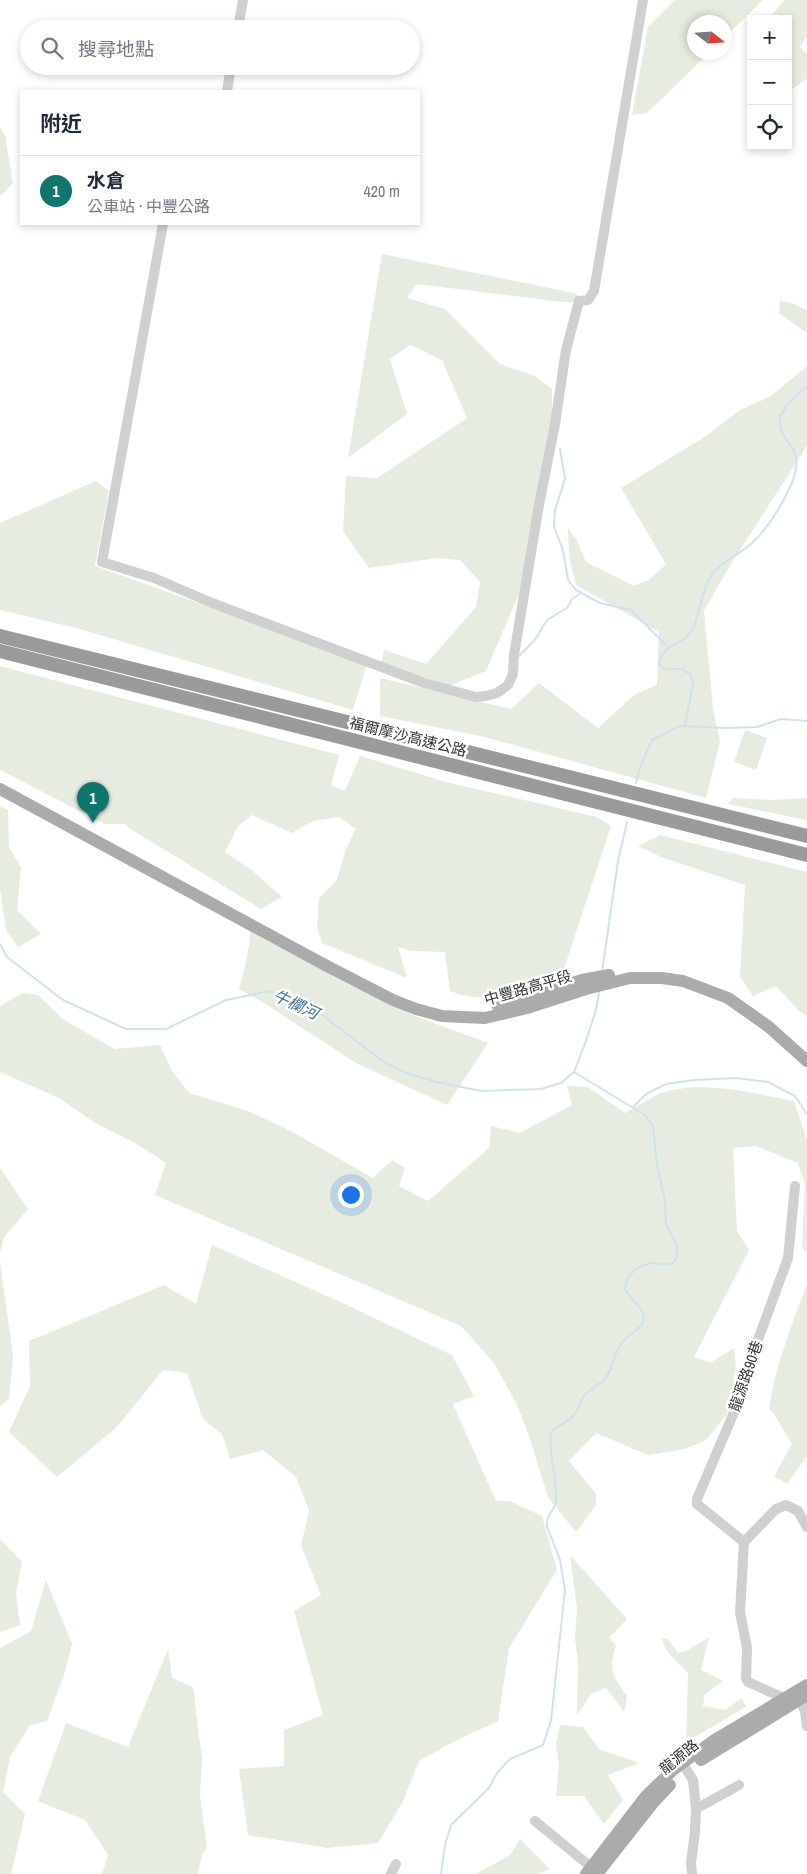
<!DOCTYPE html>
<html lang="zh-TW">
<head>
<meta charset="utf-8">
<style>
	body { margin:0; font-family:"Archivo Narrow","Noto Sans TC",sans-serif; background:#f2f2f3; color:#1f2937 }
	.controls { position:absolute; right:15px; top:15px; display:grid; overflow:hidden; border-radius:0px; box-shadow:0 2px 8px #0003 }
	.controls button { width:45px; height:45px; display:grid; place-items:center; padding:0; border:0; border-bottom:1px solid #e0e1e3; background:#fff; color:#1f2937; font:25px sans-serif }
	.compass { position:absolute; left:687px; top:15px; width:45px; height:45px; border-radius:50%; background:#fff; box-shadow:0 2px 8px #0003; rotate:107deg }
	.you { position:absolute; left:350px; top:1194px; width:18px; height:18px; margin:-12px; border:4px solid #fff; border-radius:50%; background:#1a73e8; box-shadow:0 0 0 8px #1a73e833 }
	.badge { display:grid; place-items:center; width:32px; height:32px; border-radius:50%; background:#0f766e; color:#fff; font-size:16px; font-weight:700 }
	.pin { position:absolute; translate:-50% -41px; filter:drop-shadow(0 1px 2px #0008) }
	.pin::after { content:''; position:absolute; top:26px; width:18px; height:15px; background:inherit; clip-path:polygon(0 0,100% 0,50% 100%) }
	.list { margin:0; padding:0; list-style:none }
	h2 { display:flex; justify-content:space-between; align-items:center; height:65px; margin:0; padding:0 20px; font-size:21px }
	h2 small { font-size:16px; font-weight:400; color:#747a83 }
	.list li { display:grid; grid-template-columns:32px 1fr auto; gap:15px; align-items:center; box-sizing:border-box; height:70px; padding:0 20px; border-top:1px solid #e0e1e3 }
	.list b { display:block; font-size:19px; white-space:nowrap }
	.list p { margin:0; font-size:16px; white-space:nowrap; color:#747a83 }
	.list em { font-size:16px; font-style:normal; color:#747a83 }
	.icon { flex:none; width:28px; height:28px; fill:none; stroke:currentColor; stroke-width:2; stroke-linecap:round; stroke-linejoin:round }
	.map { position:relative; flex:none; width:807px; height:1874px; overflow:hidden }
	.search { position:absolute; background:#fff; box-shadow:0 2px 8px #0003; left:20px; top:20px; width:400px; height:55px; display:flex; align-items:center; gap:12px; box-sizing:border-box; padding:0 18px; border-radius:28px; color:#747a83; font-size:19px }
	.panel { position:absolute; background:#fff; box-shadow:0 2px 8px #0003; left:20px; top:90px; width:400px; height:135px; border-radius:0px }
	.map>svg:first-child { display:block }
</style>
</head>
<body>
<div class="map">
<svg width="807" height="1874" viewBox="0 0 807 1874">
	<rect width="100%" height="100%" fill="#fff"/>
	<g fill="#e6ecdf">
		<polygon points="675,0 763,0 725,37 724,22 694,22 694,52 709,53 647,113 632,115 648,27"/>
		<polygon points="784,0 807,0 807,36 800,47 807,54 807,79 788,92 788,19 769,19"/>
		<polygon points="0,127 5,135 13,183 2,195 0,195"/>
		<polygon points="382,254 574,293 587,302 562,302 417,284 407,298 445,309 500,364 535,376 552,389 552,435 527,575 486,671 449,686 381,664 384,650 426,664 476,607 480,582 460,560 437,558 369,568 343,531 346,476 377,478 467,418 442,360 410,345 390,359 407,414 348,458"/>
		<polygon points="780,300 794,304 807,310 807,333 779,313"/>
		<polygon points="807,366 807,446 729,567 704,611 713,708 720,742 706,798 485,737 380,716 380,678 511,709 539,683 598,728 634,695 657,685 659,632 576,585 569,556 568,528 577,541 586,562 634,586 649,580 666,564 621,488 706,436 740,410 771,396"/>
		<polygon points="96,481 109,491 95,566 351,658 366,667 353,710 76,628 0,610 0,523"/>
		<path d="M0 666 339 755 331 785 345 791 360 756 446 782 597 817 611 826 563 972C527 985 488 1008 450 991L445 952 411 951 398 947 407 978 322 943 317 928 319 898 337 880 346 849 356 829 339 817 313 821 292 833 252 815 238 826 225 852 253 871 282 897 261 909 129 828 125 824H105L0 770Z"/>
		<polygon points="745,730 767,738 756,770 734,762"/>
		<polygon points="733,798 773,800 807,798 807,820 728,804"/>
		<polygon points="0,806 8,810 9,847 21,867 17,910 41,934 18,947 6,930 0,889"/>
		<polygon points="660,835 807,872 807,1016 799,1011 776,986 753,996 740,977 745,885 661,857 638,846"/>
		<polygon points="251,932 344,982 415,1016 488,1043 447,1105 356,1063 264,1003 239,989 246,963"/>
		<path d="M22 993 38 995 64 1020 115 1049 160 1045 172 1071 189 1093 248 1111 291 1131 373 1178 392 1160 405 1168 399 1186 428 1201 489 1148 491 1126 520 1133 572 1105 567 1086 588 1087 625 1113C636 1107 648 1099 659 1094 702 1079 751 1093 794 1101L807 1139V1253L802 1247 805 1185 798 1163 756 1146 733 1148 737 1231 749 1250 694 1357 710 1363 734 1348 736 1368 727 1414 706 1440 685 1449 648 1455 596 1433 569 1461 596 1494V1505L576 1532 548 1497 529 1436 517 1405 494 1363 461 1326 155 1195 166 1163 135 1143 95 1123 59 1098 0 1072V1006Z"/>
		<polygon points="0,1168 28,1209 4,1237 0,1253"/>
		<polygon points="212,1245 336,1300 452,1355 474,1396 453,1404 496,1501 510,1501 542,1516 557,1570 509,1648 498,1721 457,1740 419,1761 403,1801 378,1843 327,1848 248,1835 239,1769 284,1766 284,1730 323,1715 294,1611 321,1595 301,1545 309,1511 296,1477 263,1450 230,1459 222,1434 203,1419 187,1373 163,1370 117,1427 57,1477 9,1432 30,1386 29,1341 164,1285 196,1304"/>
		<polygon points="0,1261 13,1356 9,1399 0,1406"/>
		<path d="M807 1284V1456L787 1484 774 1476 792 1444 774 1414 769 1409C775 1366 792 1325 807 1284Z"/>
		<polygon points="0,1539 22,1562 16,1593 20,1625 0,1632"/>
		<path d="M570 1555 627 1619 609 1638 616 1645C608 1670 613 1676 627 1696L624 1712 606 1688 592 1693 577 1715 578 1663 575 1639 577 1608Z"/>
		<polygon points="46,1580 72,1644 66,1669 47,1721 30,1725 10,1757 3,1792 25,1814 11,1874 0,1874 0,1648 31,1631"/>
		<polygon points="709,1637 701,1670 723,1681 705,1694 703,1706 725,1710 742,1698 746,1707 686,1742 688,1673 668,1653 661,1638 668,1639 678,1653 688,1650"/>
		<polygon points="168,1649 172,1678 193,1687 202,1759 200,1795 207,1848 202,1854 198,1874 102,1874 108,1855 85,1820 38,1801 66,1723 128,1747"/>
		<polygon points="560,1725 583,1727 599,1749 639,1763 608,1775 623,1800 604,1824 584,1796 556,1796 559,1766 556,1744"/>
		<polygon points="520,1839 550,1869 538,1874 476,1874 510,1855"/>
	</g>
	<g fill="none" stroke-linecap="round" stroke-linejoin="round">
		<g stroke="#cfe2ee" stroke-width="2">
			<polyline points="560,449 565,479 555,510 554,527 563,550 568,580 576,590 600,603 631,610 667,646"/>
			<polyline points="518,657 534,641 547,620 567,608 572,599 581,593"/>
			<path d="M685 726 693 684 690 674C688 673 685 671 683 670 674 666 666 673 659 664 663 643 679 647 690 633 701 618 699 592 713 573 723 560 741 554 752 543 767 529 780 508 789 489 795 478 800 461 793 449 788 440 777 431 780 418 784 405 798 395 807 386"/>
			<polyline points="636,783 640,767 652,740 679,726 727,728 757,727 781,719 807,721"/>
			<polyline points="0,944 7,957 63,1000 126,1029 166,1029 226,1000 270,991 313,1008 384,1062 407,1073 437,1082 481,1091 541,1089 561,1083 574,1072 586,1041 596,1010 599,992"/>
			<polyline points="602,972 618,861 627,822"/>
			<polyline points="633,1107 646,1094 666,1084 694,1080 736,1078 768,1082 795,1096 807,1114"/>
			<path d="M441 1874 445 1845 451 1825 489 1788 497 1773 510 1759 543 1745 551 1721 565 1590 560 1560 547 1526C546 1513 555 1511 556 1501 558 1478 548 1455 551 1433 556 1425 566 1424 572 1417 578 1412 579 1404 583 1397 588 1390 597 1386 604 1380 614 1370 613 1353 622 1342 628 1334 644 1329 644 1318 645 1311 630 1296 625 1290 626 1275 637 1265 652 1263 660 1263 665 1266 673 1263L677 1257V1245L666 1225 665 1201 657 1165 653 1126 645 1115 574 1072"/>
		</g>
		<g stroke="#d0d0d0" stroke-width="10">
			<polyline points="238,29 243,0"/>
			<polyline points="227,91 231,66"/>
			<polyline points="163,224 102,562 154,578 212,603 424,683 476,697 486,696 497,693 508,685 513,674 514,655 539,505 555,424 566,350 579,301 588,300 594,291 643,0"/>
			<polyline points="744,1542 697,1504 697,1499 735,1410 741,1386 788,1258 795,1186"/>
			<polyline points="797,1694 805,1711 807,1726"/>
			<polyline points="784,1698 748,1682 746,1678 747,1648 740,1612 744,1542 776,1509 786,1505 798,1511 807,1527"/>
			<polyline points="682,1763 693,1780 696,1809 695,1832 691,1863 692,1874"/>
			<polyline points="696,1809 739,1785"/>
			<polyline points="535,1821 591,1867"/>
			<polyline points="391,1874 396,1864"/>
		</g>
		<g stroke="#ababab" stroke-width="12">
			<polyline points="0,789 325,965 393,1000 416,1009 442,1016 485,1018 527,1008 586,989 630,978 662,978 683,981 728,998 769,1027 807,1061"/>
			<polyline points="498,1007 582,980 609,975"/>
			<polyline points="701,1760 807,1695"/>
			<polyline points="586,1874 646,1796 673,1770 713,1741 807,1685"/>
			<polyline points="597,1874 653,1803 670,1785"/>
		</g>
		<g stroke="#9a9a9a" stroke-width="14">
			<polyline points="0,636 807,836"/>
			<polyline points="0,651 807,855"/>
		</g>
	</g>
	<g text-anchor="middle" stroke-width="5" stroke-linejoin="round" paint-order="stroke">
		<g font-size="15" fill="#333" stroke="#fff">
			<text transform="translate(408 737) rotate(14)" y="5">福爾摩沙高速公路</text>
			<text transform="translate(528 988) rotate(-16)" y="5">中豐路高平段</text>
			<text transform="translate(746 1376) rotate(-71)" y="5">龍源路90巷</text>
			<text transform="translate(679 1757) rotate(-39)" y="5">龍源路</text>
		</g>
		<g font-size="16" font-style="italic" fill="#3f7597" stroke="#fff">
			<text transform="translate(296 1004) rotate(25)" y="6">牛欄河</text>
		</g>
	</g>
</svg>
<div class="controls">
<button>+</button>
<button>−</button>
<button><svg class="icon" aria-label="locate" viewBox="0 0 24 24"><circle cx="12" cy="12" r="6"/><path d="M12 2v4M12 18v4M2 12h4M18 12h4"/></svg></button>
</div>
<svg class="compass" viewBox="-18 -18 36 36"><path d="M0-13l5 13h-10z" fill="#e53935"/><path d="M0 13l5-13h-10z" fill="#747a83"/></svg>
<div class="you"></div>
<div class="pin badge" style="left:93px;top:823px">1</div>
<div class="search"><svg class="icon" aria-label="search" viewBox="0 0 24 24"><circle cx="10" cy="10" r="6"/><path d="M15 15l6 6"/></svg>搜尋地點</div>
<section class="panel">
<h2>附近<small></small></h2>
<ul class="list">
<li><span class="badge">1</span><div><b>水倉</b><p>公車站 · 中豐公路</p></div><em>420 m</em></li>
</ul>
</section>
</div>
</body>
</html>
